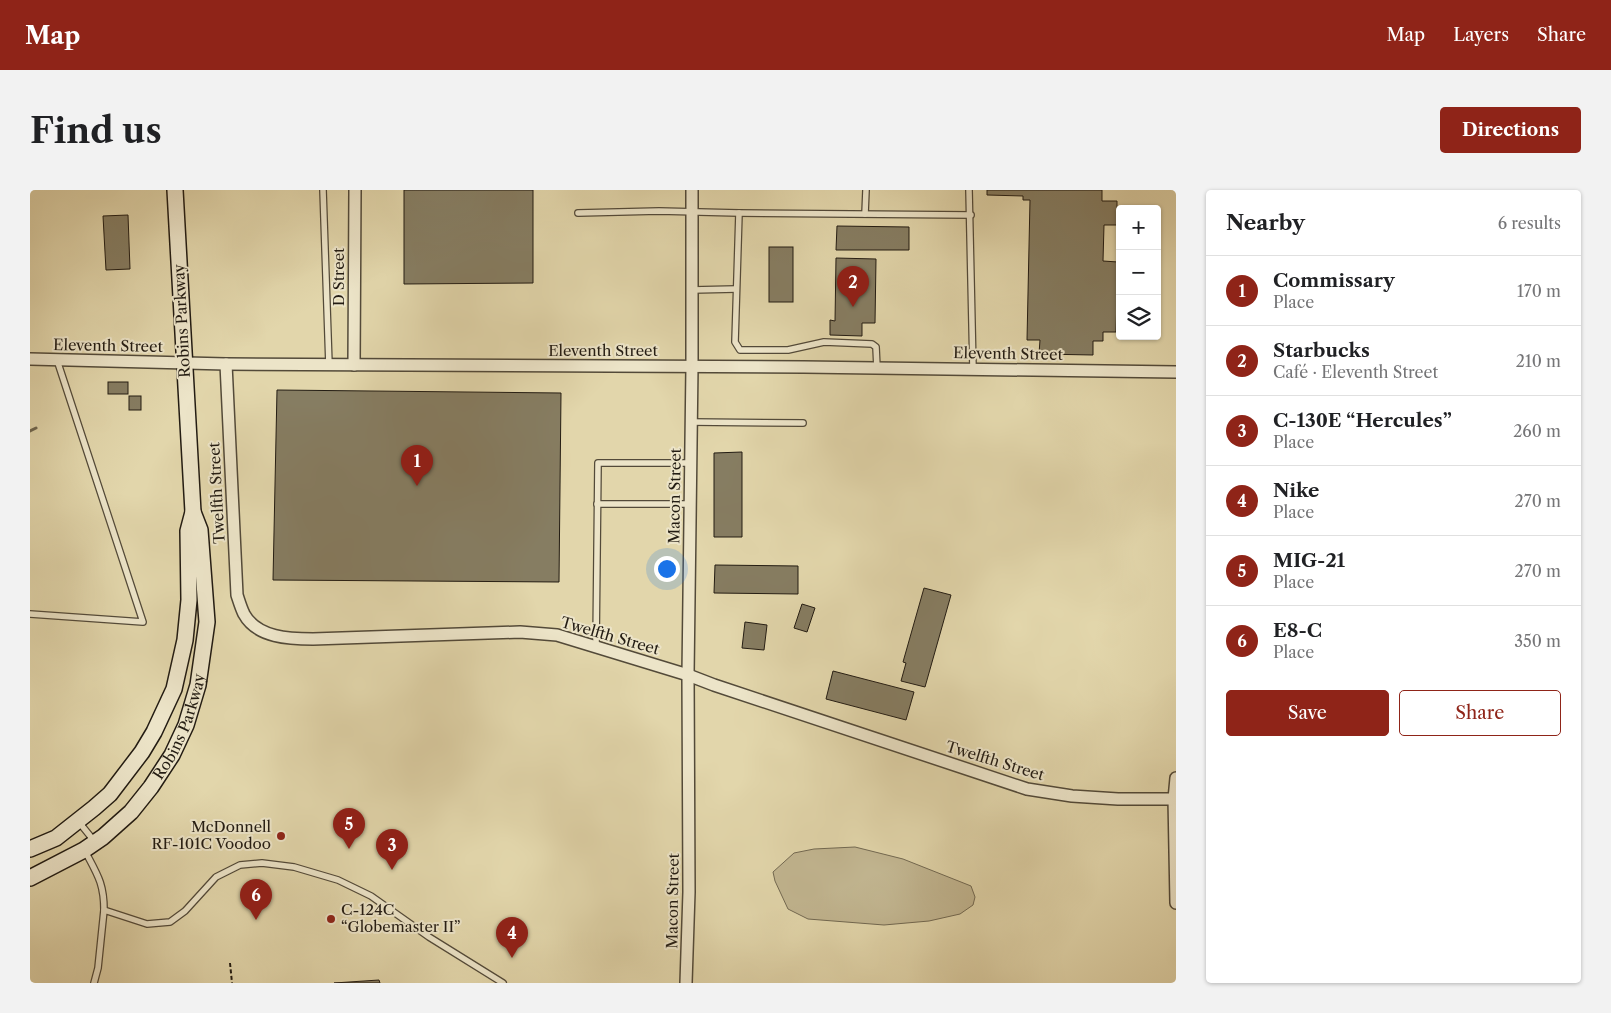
<!DOCTYPE html>
<html lang="en">
<head>
<meta charset="utf-8">
<style>
	body { margin:0; font-family:"Libre Caslon Text",serif; background:#f2f2f2; color:#202124 }
	.controls { position:absolute; right:15px; top:15px; display:grid; overflow:hidden; border-radius:5px; box-shadow:0 1px 4px #0004 }
	.controls button { width:45px; height:45px; display:grid; place-items:center; padding:0; border:0; border-bottom:1px solid #e0e0e0; background:#fff; color:#202124; font:25px sans-serif }
	.you { position:absolute; left:636px; top:378px; width:18px; height:18px; margin:-12px; border:4px solid #fff; border-radius:50%; background:#1a73e8; box-shadow:0 0 0 8px #1a73e833 }
	.badge { display:grid; place-items:center; width:32px; height:32px; border-radius:50%; background:#8f2418; color:#fff; font-size:16px; font-weight:700 }
	.pin { position:absolute; translate:-50% -41px; filter:drop-shadow(0 1px 2px #0008) }
	.pin::after { content:''; position:absolute; top:26px; width:18px; height:15px; background:inherit; clip-path:polygon(0 0,100% 0,50% 100%) }
	.list { margin:0; padding:0; list-style:none }
	h2 { display:flex; justify-content:space-between; align-items:center; height:65px; margin:0; padding:0 20px; font-size:21px }
	h2 small { font-size:16px; font-weight:400; color:#757577 }
	.list li { display:grid; grid-template-columns:32px 1fr auto; gap:15px; align-items:center; box-sizing:border-box; height:70px; padding:0 20px; border-top:1px solid #e0e0e0 }
	.list b { display:block; font-size:19px; white-space:nowrap }
	.list p { margin:0; font-size:16px; white-space:nowrap; color:#757577 }
	.list em { font-size:16px; font-style:normal; color:#757577 }
	.actions { display:flex; gap:10px; padding:15px 20px }
	.actions a { flex:1; padding:11px 0; border:1px solid #8f2418; border-radius:5px; text-align:center; font-size:18px; color:#8f2418 }
	.actions .main { background:#8f2418; color:#fff }
	.icon { flex:none; width:28px; height:28px; fill:none; stroke:currentColor; stroke-width:2; stroke-linecap:round; stroke-linejoin:round }
	.map { position:relative; flex:none; width:1146px; height:793px; overflow:hidden; border-radius:5px }
	header { display:flex; align-items:center; gap:30px; box-sizing:border-box; height:70px; padding:0 25px; background:#8f2418; color:#fff }
	header strong { font-size:24px }
	nav { display:flex; gap:28px; margin-inline-start:auto; font-size:18px }
	.intro { display:flex; align-items:center; justify-content:space-between; box-sizing:border-box; height:120px; padding:0 30px }
	h1 { margin:0; font-size:35px }
	.button { padding:12px 22px; border-radius:5px; background:#8f2418; color:#fff; font-size:18px; font-weight:700 }
	main { display:flex; gap:30px; padding:0 30px }
	aside { flex:1; background:#fff; border-radius:5px; box-shadow:0 1px 4px #0004 }
	.map>svg:first-child { display:block }
</style>
</head>
<body>
<header>
<strong>Map</strong>
<nav><a>Map</a><a>Layers</a><a>Share</a></nav>
</header>
<div class="intro"><h1>Find us</h1><a class="button">Directions</a></div>
<main>
<div class="map">
<svg width="1146" height="793" viewBox="0 0 1146 793">
	<rect width="100%" height="100%" fill="#e2d6ab"/>
	<filter id="stains"><feTurbulence type="fractalNoise" baseFrequency=".004" numOctaves="4"/><feColorMatrix values="0 0 0 0 .2 0 0 0 0 .09 0 0 0 0 .02 0 0 0 .5 -.17"/></filter>
	<radialGradient id="worn" r=".72"><stop offset=".6" stop-color="#630" stop-opacity="0"/><stop offset="1" stop-color="#630" stop-opacity=".3"/></radialGradient>
	<polygon fill="#c2b691" stroke="#726952" points="825,657 873,669 941,696 945,707 943,715 930,724 899,731 854,735 778,729 758,719 745,691 743,682 764,663 784,659"/>
	<g fill="none" stroke-linecap="round" stroke-linejoin="round">
		<polyline stroke="#6f664f" stroke-width="3" points="0,241 6,238"/>
	</g>
	<g fill="#867d62" stroke="#231c13">
		<polygon points="374,0 503,0 503,93 374,94"/>
		<polygon points="957,0 1072,0 1072,11 1087,11 1087,35 1074,35 1073,71 1088,72 1086,142 1073,142 1073,151 1063,151 1063,165 1009,164 1010,150 997,150 1000,10 993,10 993,6 957,5"/>
		<polygon points="98,25 100,79 76,80 73,26"/>
		<polygon points="807,36 879,37 879,60 806,60"/>
		<rect x="739" y="57" width="24" height="55"/>
		<polygon points="806,68 846,69 845,133 832,133 832,146 800,145 800,130 805,131"/>
		<rect x="78" y="192" width="20" height="12"/>
		<polygon points="247,200 531,203 529,392 243,390"/>
		<rect x="99" y="206" width="12" height="14"/>
		<polygon points="712,262 712,347 684,347 684,263"/>
		<polygon points="685,375 768,376 768,404 684,403"/>
		<polygon points="894,398 921,405 895,497 871,491 876,473 873,472"/>
		<polygon points="772,414 785,418 777,442 764,438"/>
		<polygon points="715,432 737,435 734,460 712,458"/>
		<polygon points="803,481 884,502 876,530 796,509"/>
		<polygon points="349,790 350,793 304,793"/>
	</g>
	<g fill="none" stroke-linecap="round" stroke-linejoin="round">
		<g stroke="#534a39" stroke-width="8">
			<g id="lane">
				<polyline points="293,0 299,175"/>
				<polyline points="939,0 943,179"/>
				<polyline points="548,23 629,21 709,23 941,25"/>
				<polyline points="709,23 705,152 710,160 758,160 794,152 842,154 846,157 847,178"/>
				<polyline points="835,24 836,0"/>
				<polyline points="662,100 706,99"/>
				<polyline points="661,232 773,233"/>
				<polyline points="567,314 660,314"/>
				<polyline points="0,424 113,432 27,170"/>
				<polyline points="566,456 568,273 661,273"/>
				<polyline points="48,631 65,652"/>
				<path d="M55 661C67 684 74 693 74 720"/>
				<polyline points="64,793 68,778 74,720 117,734 140,732 155,721 186,687 210,675 232,673 264,677 308,690 341,706 399,747 473,793"/>
			</g>
		</g>
		<g stroke="#534a39" stroke-width="14">
			<g id="street">
				<polyline points="0,169 196,174 774,177 1146,182"/>
				<path d="M196 174 207 405C209 411 211 418 214 424 227 448 260 449 283 449L490 442 527 445 658 485 684 495 997 599 1042 606 1088 609H1146"/>
				<polyline points="324,175 325,0"/>
				<polyline points="1146,588 1144,609 1146,713"/>
				<polyline points="656,793 659,702 658,485 662,176 662,0"/>
			</g>
		</g>
		<g stroke="#231c13" stroke-width="18">
			<g id="secondary">
				<polyline points="0,659 26,648 64,618 80,604 112,562 124,542 144,499 155,450 159,410 158,341 163,322 145,0"/>
				<path id="s1" d="M0 688 54 660 73 647 101 622 121 597 142 565 156 535 168 495 177 432 170 340 163 322"/>
			</g>
		</g>
		<polyline stroke="#231c13" stroke-width="2" stroke-dasharray="4 2.5" stroke-linecap="butt" points="200,773 202,793"/>
		<use href="#lane" stroke="#ece4c8" stroke-width="5.5"/>
		<use href="#street" stroke="#ece4c8" stroke-width="11"/>
		<use href="#secondary" stroke="#ece4c8" stroke-width="15"/>
	</g>
	<g fill="#8f2418" stroke="#ece4c8" stroke-width="2">
		<circle cx="251" cy="646" r="5"/>
		<circle cx="301" cy="729" r="5"/>
	</g>
	<g text-anchor="middle" stroke-width="4" stroke-linejoin="round" paint-order="stroke">
		<g font-size="15" fill="#231c13" stroke="#ece4c8">
			<text transform="translate(309 87) rotate(-90)" y="5">D Street</text>
			<text transform="translate(152 131) rotate(-93)" y="5">Robins Parkway</text>
			<text transform="translate(78 156) rotate(1)" y="5">Eleventh Street</text>
			<text x="573" y="166">Eleventh Street</text>
			<text transform="translate(978 164) rotate(1)" y="5">Eleventh Street</text>
			<text transform="translate(187 303) rotate(-93)" y="5">Twelfth Street</text>
			<text transform="translate(645 306) rotate(-89)" y="5">Macon Street</text>
			<text transform="translate(580 446) rotate(16)" y="5">Twelfth Street</text>
			<text dy="5" stroke="none"><textPath href="#s1" startOffset="221">Robins Parkway</textPath></text>
			<text transform="translate(965 571) rotate(17)" y="5">Twelfth Street</text>
			<text transform="translate(643 711) rotate(-89)" y="5">Macon Street</text>
		</g>
		<g font-size="15" fill="#231c13" stroke="#ece4c8" text-anchor="end">
			<text x="241" y="642">McDonnell<tspan x="241" dy="17">RF-101C Voodoo</tspan></text>
			<text x="311" y="725" text-anchor="start">C-124C<tspan x="311" dy="17">“Globemaster II”</tspan></text>
		</g>
	</g>
	<rect width="100%" height="100%" filter="url(#stains)"/>
	<rect width="100%" height="100%" fill="url(#worn)"/>
</svg>
<div class="controls">
<button>+</button>
<button>−</button>
<button><svg class="icon" aria-label="layers" viewBox="0 0 24 24"><path d="M12 4l9 5-9 5-9-5zM3 14l9 5 9-5"/></svg></button>
</div>
<div class="you"></div>
<div class="pin badge" style="left:387px;top:296px">1</div>
<div class="pin badge" style="left:823px;top:117px">2</div>
<div class="pin badge" style="left:362px;top:680px">3</div>
<div class="pin badge" style="left:482px;top:768px">4</div>
<div class="pin badge" style="left:319px;top:659px">5</div>
<div class="pin badge" style="left:226px;top:730px">6</div>
</div>
<aside>
<h2>Nearby<small>6 results</small></h2>
<ul class="list">
<li><span class="badge">1</span><div><b>Commissary</b><p>Place</p></div><em>170 m</em></li>
<li><span class="badge">2</span><div><b>Starbucks</b><p>Café · Eleventh Street</p></div><em>210 m</em></li>
<li><span class="badge">3</span><div><b>C-130E “Hercules”</b><p>Place</p></div><em>260 m</em></li>
<li><span class="badge">4</span><div><b>Nike</b><p>Place</p></div><em>270 m</em></li>
<li><span class="badge">5</span><div><b>MIG-21</b><p>Place</p></div><em>270 m</em></li>
<li><span class="badge">6</span><div><b>E8-C</b><p>Place</p></div><em>350 m</em></li>
</ul>
<div class="actions"><a class="main">Save</a><a>Share</a></div>
</aside>
</main>
</body>
</html>
